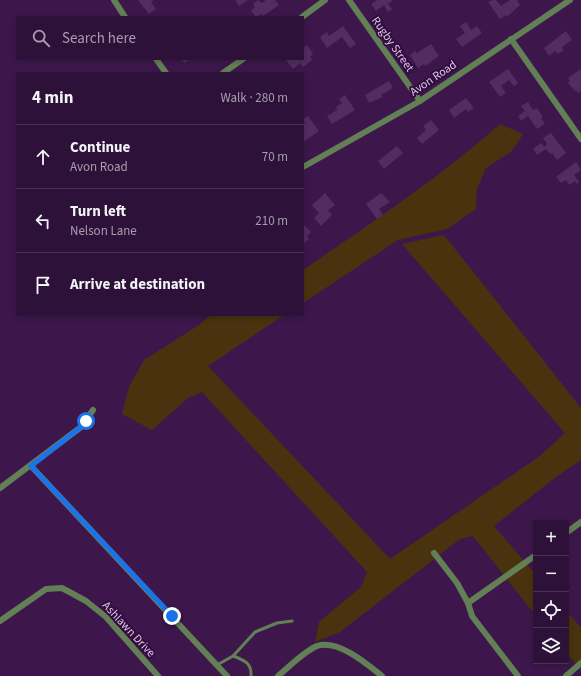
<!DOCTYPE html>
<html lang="en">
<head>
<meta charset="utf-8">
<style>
	body { margin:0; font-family:"Source Sans 3",sans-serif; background:#3a1f43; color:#f1f3f6 }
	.controls { position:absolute; right:12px; bottom:12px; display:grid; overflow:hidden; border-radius:0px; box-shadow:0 2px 6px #0003 }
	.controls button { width:36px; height:36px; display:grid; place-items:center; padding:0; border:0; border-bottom:1px solid #493153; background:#2e1138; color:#f1f3f6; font:20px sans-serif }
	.stop { position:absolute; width:12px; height:12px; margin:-9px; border:3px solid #1a73e8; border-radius:50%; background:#fff }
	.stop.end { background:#1a73e8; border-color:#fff; box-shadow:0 1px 4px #0008 }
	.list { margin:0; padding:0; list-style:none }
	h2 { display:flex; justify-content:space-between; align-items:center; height:52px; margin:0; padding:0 16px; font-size:17px }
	h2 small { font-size:13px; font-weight:400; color:#a79dae }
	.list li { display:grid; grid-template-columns:26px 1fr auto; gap:12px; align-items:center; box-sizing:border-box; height:64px; padding:0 16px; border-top:1px solid #493153 }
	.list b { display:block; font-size:15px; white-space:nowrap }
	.list p { margin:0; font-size:13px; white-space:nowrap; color:#a79dae }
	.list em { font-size:13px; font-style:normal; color:#a79dae }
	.icon { flex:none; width:22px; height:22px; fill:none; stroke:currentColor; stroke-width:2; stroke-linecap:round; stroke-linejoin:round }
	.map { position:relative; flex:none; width:581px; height:676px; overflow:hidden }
	.search { position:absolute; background:#2e1138; box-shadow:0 2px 6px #0003; left:16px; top:16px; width:288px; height:44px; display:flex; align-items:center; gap:10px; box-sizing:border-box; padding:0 14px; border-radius:0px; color:#a79dae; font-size:15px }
	.panel { position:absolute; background:#2e1138; box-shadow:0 2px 6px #0003; left:16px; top:72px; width:288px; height:244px; border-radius:0px }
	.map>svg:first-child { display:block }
</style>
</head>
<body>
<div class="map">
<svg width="581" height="676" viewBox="0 0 581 676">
	<rect width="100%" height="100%" fill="#3d174b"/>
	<g fill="#49330f">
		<path d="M500 124 523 134 512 151 486 168 477 189 476 209 447 229 398 240 303 303V270C370 224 439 178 500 124Z"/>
		<polygon points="444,235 581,408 581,460 556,477 494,526 536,575 536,616 473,536 460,539 340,632 315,642 319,622 361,587 367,572 202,392 188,398 152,430 122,414 129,387 144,360 199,325 211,315 284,315 208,366 390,559 540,456 565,433 402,244"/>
		<polygon points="566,610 581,628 581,670 566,653"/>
	</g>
	<g fill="#522d60">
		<polygon points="138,0 154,0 151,2 156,9 149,14"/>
		<polygon points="235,0 248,0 239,6"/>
		<polygon points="258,0 262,3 266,0 275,0 279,5 263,16 262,14 256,17 251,11 255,7 253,4"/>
		<polygon points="377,0 393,0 388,4 392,9 388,12 384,5 376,11 371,4"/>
		<polygon points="492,0 496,0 501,6 510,0 517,0 520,5 507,17 506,15 500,19 488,2"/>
		<polygon points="466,22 471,30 477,26 482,33 462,47 456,39 465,33 460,26"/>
		<polygon points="343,26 356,44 350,48 342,37 327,48 320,37 327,32 329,36"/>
		<polygon points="566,31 572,40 562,47 564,50 558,54 555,51 549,56 544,48"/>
		<polygon points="431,44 439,56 425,66 424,64 418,68 410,55 415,51 417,53"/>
		<polygon points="307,45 313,54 310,57 312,60 303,67 300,63 293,69 286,60 303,59 303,48"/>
		<polygon points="182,59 190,59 184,63"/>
		<polygon points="508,69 518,83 514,86 509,80 501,86 506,93 500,97 489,82"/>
		<polygon points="581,69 581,91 578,93 576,90 575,91 568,83 570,81 568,78"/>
		<polygon points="389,81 393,88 381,95 383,97 369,103 365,95"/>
		<polygon points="345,95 355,110 332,124 327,116 337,110 336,107 342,103 339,99"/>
		<polygon points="466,98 474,108 468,112 466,109 454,118 449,110"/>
		<polygon points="528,102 533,110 537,108 543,117 541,118 545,124 537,129 528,116 521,121 518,116 525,111 521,106"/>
		<polygon points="308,116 319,131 303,142 303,125 305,123 303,119"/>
		<polygon points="431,120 439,130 422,144 417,138 426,130 423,126"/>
		<polygon points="551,133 566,153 557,160 552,153 550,154 546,149 537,155 533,149 541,143 544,147 547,144 543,138"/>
		<polygon points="397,146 403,153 384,169 378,161"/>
		<polygon points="576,162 581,170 574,175 579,182 577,184 575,181 569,185 566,180 561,183 556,177"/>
		<polygon points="325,193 335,205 328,210 332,215 321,226 314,218 319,213 312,205"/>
		<polygon points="381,193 390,202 379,209 383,215 377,219 366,204"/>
		<polygon points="304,225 311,232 307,236 309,239 303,244"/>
	</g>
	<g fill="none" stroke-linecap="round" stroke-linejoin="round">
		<g stroke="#637f55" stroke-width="3">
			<path d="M233 656C244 660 252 663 251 676"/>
			<polyline points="217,665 233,656 255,632 277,623 292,621"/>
		</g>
		<g stroke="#637f55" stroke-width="6">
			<polyline points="114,0 125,17"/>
			<polyline points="349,0 420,101"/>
			<polyline points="302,17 325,0"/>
			<polyline points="511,39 581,139"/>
			<polyline points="156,59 166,73"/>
			<polyline points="223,73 243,59"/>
			<polyline points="303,167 420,101 570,0"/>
			<polyline points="31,466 227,676"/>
			<polyline points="0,488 81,427 93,410"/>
			<polyline points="566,533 581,522"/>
			<polyline points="434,553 457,583 468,603 472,616 518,676"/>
			<polyline points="468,603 536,555"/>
			<polyline points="0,621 46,589 62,588 86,601 106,617 158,676"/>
			<path d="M278 676C289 667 303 652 317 646 338 639 367 664 382 676"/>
			<polyline points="566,676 581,663"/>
		</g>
	</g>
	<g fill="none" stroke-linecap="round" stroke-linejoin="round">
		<polyline stroke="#1a73e8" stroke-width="5" points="86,421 81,427 31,466 172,616"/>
	</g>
	<g text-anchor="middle" stroke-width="4" stroke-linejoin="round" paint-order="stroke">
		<g font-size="12" fill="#dec8e7" stroke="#320c40">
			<text transform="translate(393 44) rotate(55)" y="4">Rugby Street</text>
			<text transform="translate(433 78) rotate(-34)" y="4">Avon Road</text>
			<text transform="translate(129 629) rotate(47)" y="4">Ashlawn Drive</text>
		</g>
	</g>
</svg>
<div class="controls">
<button>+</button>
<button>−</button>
<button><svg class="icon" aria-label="locate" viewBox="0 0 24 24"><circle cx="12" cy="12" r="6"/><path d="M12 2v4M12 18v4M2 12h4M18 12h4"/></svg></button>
<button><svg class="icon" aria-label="layers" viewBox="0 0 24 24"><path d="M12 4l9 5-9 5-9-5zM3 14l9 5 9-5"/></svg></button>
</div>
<div class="stop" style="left:86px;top:421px"></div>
<div class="stop end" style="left:172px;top:616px"></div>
<div class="search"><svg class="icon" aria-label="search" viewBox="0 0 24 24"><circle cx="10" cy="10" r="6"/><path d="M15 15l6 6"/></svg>Search here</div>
<section class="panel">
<h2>4 min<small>Walk · 280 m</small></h2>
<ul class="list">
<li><svg class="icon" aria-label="ahead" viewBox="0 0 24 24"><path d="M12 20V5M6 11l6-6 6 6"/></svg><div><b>Continue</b><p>Avon Road</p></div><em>70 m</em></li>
<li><svg class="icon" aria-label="left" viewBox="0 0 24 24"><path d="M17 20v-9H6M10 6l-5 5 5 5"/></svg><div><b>Turn left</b><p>Nelson Lane</p></div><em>210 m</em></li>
<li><svg class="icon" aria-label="arrive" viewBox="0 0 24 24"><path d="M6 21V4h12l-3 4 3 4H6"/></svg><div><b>Arrive at destination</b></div></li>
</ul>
</section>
</div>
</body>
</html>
